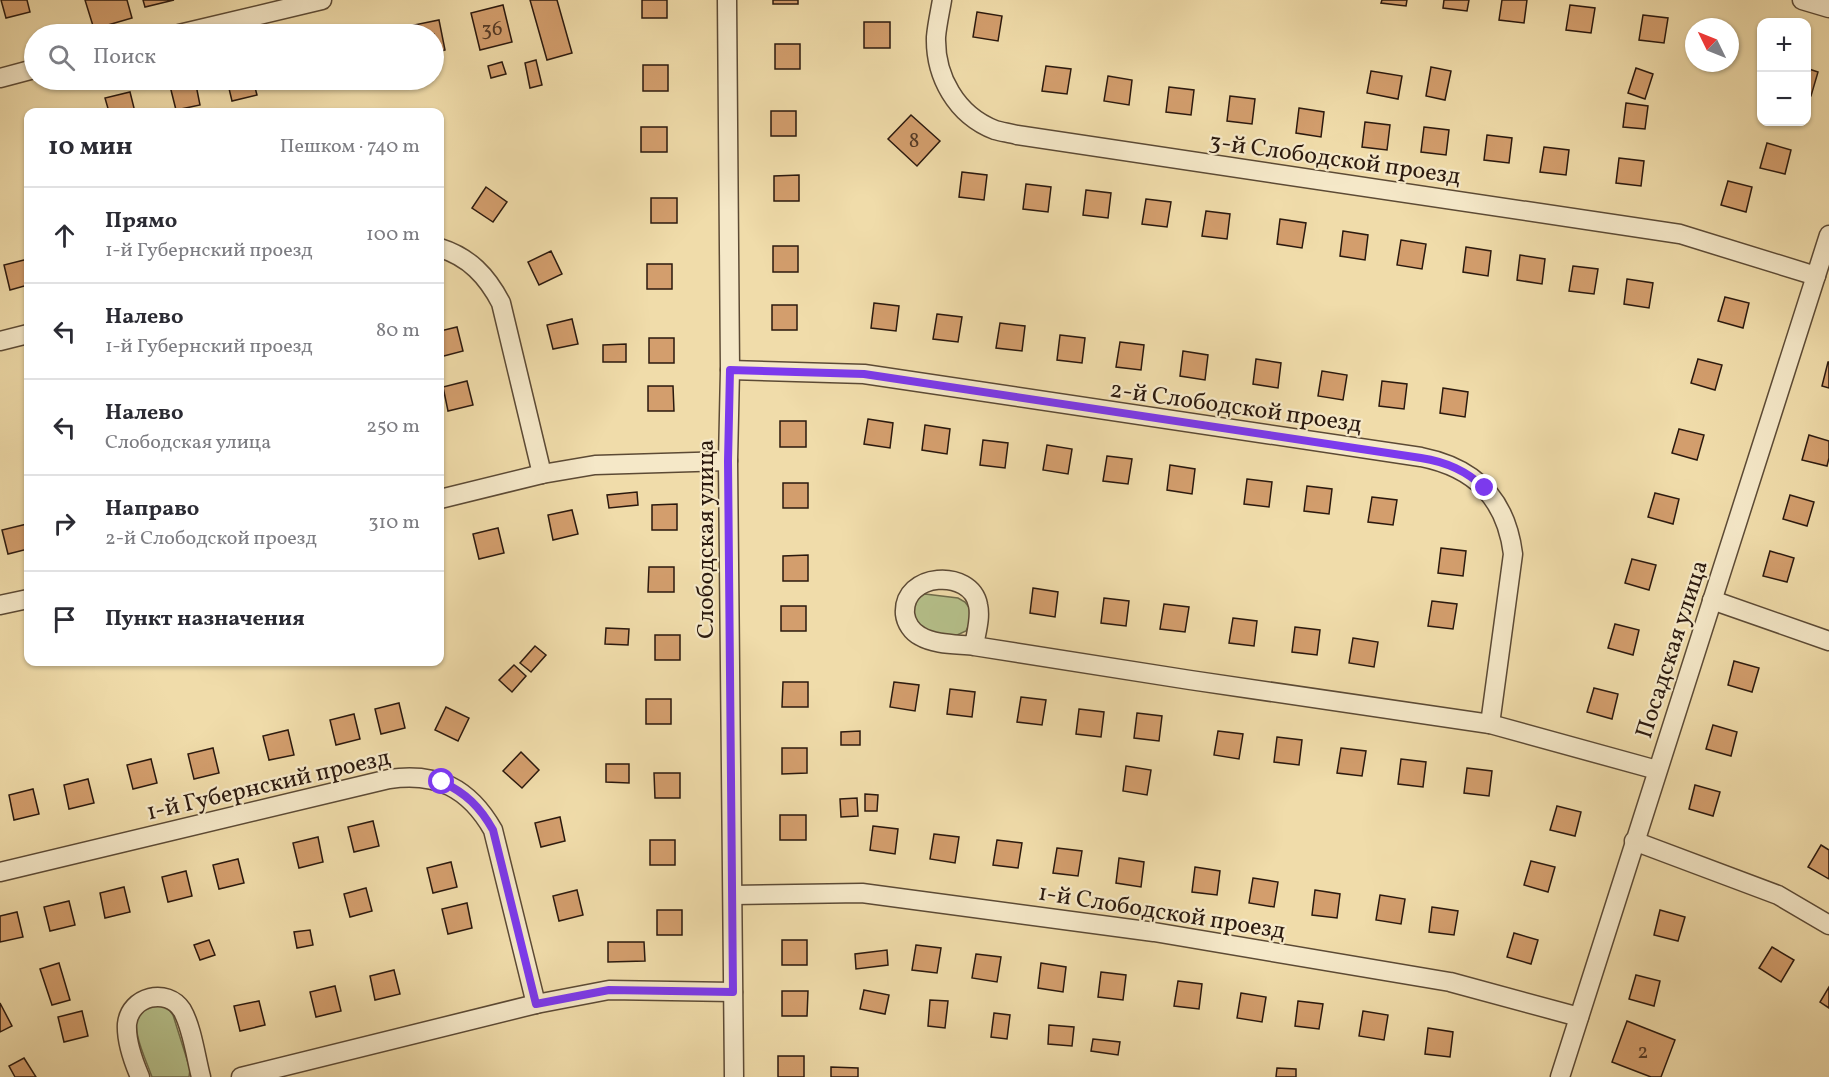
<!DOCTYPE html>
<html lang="ru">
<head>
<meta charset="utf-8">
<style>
	body { margin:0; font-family:Vollkorn,serif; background:#f7f7f7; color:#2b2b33 }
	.controls { position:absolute; right:18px; top:18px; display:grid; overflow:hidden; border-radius:12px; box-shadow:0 2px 4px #0004 }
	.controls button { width:54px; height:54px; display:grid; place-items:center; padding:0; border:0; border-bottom:2px solid #e1e1e2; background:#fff; color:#2b2b33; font:30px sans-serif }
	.compass { position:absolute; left:1685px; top:18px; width:54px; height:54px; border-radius:50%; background:#fff; box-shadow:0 2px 4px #0004; rotate:313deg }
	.stop { position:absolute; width:18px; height:18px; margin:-14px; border:4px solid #7c3aed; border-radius:50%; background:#fff }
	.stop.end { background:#7c3aed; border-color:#fff; box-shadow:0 2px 6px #0008 }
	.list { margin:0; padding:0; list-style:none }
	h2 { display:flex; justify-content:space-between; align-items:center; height:78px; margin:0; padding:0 24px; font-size:26px }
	h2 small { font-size:20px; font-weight:400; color:#7c7c81 }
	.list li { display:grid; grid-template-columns:39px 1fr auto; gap:18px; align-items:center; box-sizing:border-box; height:96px; padding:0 24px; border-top:2px solid #e1e1e2 }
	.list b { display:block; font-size:22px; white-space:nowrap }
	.list p { margin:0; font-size:20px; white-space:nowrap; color:#7c7c81 }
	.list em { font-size:20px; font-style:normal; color:#7c7c81 }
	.icon { flex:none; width:33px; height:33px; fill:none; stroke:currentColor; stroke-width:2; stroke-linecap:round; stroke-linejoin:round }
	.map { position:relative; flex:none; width:1829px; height:1077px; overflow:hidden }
	.search { position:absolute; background:#fff; box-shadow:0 2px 4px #0004; left:24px; top:24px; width:420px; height:66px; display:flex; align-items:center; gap:15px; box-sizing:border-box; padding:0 21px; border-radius:33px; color:#7c7c81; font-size:22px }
	.panel { position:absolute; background:#fff; box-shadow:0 2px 4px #0004; left:24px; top:108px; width:420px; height:558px; border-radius:12px }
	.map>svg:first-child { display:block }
</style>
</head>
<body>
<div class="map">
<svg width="1829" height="1077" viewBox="0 0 1829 1077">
	<rect width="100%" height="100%" fill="#f0dcaa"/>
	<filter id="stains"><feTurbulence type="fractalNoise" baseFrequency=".00333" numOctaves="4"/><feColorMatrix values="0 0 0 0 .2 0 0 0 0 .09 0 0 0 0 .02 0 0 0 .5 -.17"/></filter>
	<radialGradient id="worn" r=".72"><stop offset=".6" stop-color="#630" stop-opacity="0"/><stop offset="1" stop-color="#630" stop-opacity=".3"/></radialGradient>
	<g fill="#b6c18b" stroke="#706d4c" stroke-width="1.5">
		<polygon points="925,594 958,598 965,602 971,610 971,620 966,631 955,636 926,632 911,617 916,600"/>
		<path d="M154 1003 168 1008 173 1015 190 1069 189 1077H152C145 1057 131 1031 138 1011Z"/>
	</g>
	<g fill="#d39e6d" stroke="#2b190e" stroke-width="1.5">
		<polygon points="1,0 27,0 30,12 6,18"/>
		<polygon points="85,0 127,0 132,18 94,29"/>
		<polygon points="143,0 174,0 145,7"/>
		<polygon points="530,0 557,0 572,53 547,60"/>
		<rect x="642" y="0" width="25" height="18"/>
		<rect x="773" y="0" width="25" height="4"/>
		<polygon points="1382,0 1407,0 1406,6 1381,3"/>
		<polygon points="1444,0 1469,0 1467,11 1443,8"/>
		<polygon points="1502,0 1527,0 1524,23 1499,20"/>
		<polygon points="503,5 512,42 480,50 471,13"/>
		<polygon points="1570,5 1595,8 1591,33 1566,30"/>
		<polygon points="977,12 1002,16 998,41 973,37"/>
		<polygon points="1643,15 1668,18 1664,43 1639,40"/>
		<polygon points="439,20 445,50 434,53 434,34 416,34 414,25"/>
		<rect x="864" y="22" width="26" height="26"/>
		<rect x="775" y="44" width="25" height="25"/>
		<polygon points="536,60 542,85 530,88 525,63"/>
		<polygon points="502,62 506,74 491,78 488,66"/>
		<rect x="643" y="65" width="25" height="26"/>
		<polygon points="1046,66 1071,69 1067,94 1042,91"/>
		<polygon points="1431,67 1451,71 1445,100 1426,96"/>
		<polygon points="1636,68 1653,74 1645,99 1628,93"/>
		<polygon points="1806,68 1818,72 1811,96 1806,95"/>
		<polygon points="1371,71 1402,76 1398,99 1367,93"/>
		<polygon points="1108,76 1132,80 1129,105 1104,101"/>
		<polygon points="195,80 200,105 176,110 170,86"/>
		<polygon points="227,80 253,80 257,95 232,101"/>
		<polygon points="1169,87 1194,90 1191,115 1166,112"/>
		<polygon points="130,92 135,112 109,112 105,98"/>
		<polygon points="1230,96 1255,99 1252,124 1227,121"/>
		<polygon points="1626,103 1648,106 1645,129 1623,127"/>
		<polygon points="1299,108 1324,112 1321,137 1296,133"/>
		<rect x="771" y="111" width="25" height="25"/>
		<polygon points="911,115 940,141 917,166 888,139"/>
		<polygon points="1365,122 1390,125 1387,150 1362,147"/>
		<rect x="641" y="127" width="26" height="25"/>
		<polygon points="1424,127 1449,130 1446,155 1421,152"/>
		<polygon points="1487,135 1512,138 1509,163 1484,160"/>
		<polygon points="1767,143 1791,150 1785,174 1760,168"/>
		<polygon points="1544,147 1569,150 1566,175 1540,172"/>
		<polygon points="1619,158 1644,161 1641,186 1616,183"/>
		<polygon points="962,172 987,175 984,200 959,197"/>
		<polygon points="799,175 799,201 774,201 774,176"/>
		<polygon points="1728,181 1752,187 1746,212 1721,205"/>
		<polygon points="1026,184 1051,187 1048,212 1023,209"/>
		<polygon points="486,187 507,202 493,222 472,208"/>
		<polygon points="1086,190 1111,193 1108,218 1083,215"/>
		<rect x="651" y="198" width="26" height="25"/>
		<polygon points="1146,199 1171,202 1167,227 1142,224"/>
		<polygon points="1206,211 1230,214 1227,239 1202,236"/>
		<polygon points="1280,219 1306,223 1302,248 1277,244"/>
		<polygon points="1343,231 1368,235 1365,260 1340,256"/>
		<polygon points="1401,240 1426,244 1422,269 1397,265"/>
		<rect x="773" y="246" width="25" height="26"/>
		<polygon points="1466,247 1491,251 1488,276 1463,272"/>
		<polygon points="551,251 562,274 539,285 528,262"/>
		<polygon points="1520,255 1545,259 1542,284 1517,280"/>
		<polygon points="28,259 28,285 10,290 4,265"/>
		<rect x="647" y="264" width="25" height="25"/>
		<polygon points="1573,266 1598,269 1594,294 1569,291"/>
		<polygon points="1627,279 1653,283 1649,308 1624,304"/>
		<polygon points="1725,297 1749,303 1743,328 1718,321"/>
		<polygon points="874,303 899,306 896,331 871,328"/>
		<rect x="772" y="305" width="25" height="25"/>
		<polygon points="937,314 962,317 958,342 933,339"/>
		<polygon points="572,319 578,344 553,349 547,325"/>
		<polygon points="1000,323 1025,326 1022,351 996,348"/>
		<polygon points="457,327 463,351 440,357 440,331"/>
		<polygon points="1060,335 1085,338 1082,363 1057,360"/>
		<rect x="649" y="338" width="25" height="25"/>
		<polygon points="1120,342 1144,345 1141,370 1116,367"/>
		<polygon points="626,344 626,362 603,362 603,345"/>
		<polygon points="1183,351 1208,355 1205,380 1180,376"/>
		<polygon points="1256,359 1281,363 1278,388 1253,384"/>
		<polygon points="1698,359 1722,365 1715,390 1691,383"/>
		<polygon points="1828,362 1829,362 1829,388 1822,386"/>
		<polygon points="1322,371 1347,375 1343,400 1318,396"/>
		<polygon points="467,381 473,405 448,411 443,387"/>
		<polygon points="1382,381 1407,384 1404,409 1379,406"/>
		<polygon points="648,386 673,386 674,411 648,411"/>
		<polygon points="1443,388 1468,392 1465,417 1440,413"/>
		<polygon points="868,419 893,423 890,448 864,444"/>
		<rect x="780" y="421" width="26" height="26"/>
		<polygon points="925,425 950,429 947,454 922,450"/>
		<polygon points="1679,429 1704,435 1697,460 1672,453"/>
		<polygon points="1809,435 1829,441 1829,458 1827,466 1802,460"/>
		<polygon points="983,440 1008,443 1005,468 980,465"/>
		<polygon points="1047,445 1072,449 1068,474 1043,470"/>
		<polygon points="1107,456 1132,459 1128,484 1103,481"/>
		<polygon points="1170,465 1195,469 1192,494 1167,490"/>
		<polygon points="1247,479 1272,482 1269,507 1244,504"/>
		<rect x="783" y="483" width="25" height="25"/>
		<polygon points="1307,486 1332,489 1329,514 1304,511"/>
		<polygon points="637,492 638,505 609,508 607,495"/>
		<polygon points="1655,493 1679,499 1673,524 1648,517"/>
		<polygon points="1790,495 1814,502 1807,526 1783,519"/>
		<polygon points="1372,497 1397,500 1393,525 1368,522"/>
		<polygon points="677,504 677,530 652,530 652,505"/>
		<polygon points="572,510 578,534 553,540 548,515"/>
		<polygon points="27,524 28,549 8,554 2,530"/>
		<polygon points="498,528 504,553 479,559 473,534"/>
		<polygon points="1441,548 1466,551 1463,576 1438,573"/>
		<polygon points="1770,551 1794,558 1787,582 1763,576"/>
		<polygon points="808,555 808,581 783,581 783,556"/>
		<polygon points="1632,559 1656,565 1649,590 1625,583"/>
		<polygon points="649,567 674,567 674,592 648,592"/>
		<polygon points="1033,588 1058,592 1055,617 1030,613"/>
		<polygon points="1104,598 1129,601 1126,626 1101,623"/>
		<polygon points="1432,601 1457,604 1453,629 1428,626"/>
		<polygon points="1164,604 1189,607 1185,632 1160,629"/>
		<rect x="781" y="606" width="25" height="25"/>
		<polygon points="1233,618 1257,621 1254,646 1229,643"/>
		<polygon points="1615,624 1639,630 1633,655 1608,648"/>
		<polygon points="1295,627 1320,630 1317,655 1292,652"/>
		<polygon points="606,628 629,629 628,645 605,644"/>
		<rect x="655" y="635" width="25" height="25"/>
		<polygon points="1353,638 1378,642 1374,667 1349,663"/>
		<polygon points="535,646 546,655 531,672 520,663"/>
		<polygon points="1734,661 1759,668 1752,692 1728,685"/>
		<polygon points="514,665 526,676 512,692 499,680"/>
		<polygon points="783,682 808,682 808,707 782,707"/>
		<polygon points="894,682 919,685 915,711 890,707"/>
		<polygon points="1594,688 1618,694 1612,719 1587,712"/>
		<polygon points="950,689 975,692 972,717 947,714"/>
		<polygon points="1021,697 1046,700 1042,725 1017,722"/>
		<rect x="646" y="699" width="25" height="25"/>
		<polygon points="399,703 405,728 381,734 375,709"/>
		<polygon points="446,707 469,718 458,741 435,730"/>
		<polygon points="1079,709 1104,712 1101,737 1076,734"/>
		<polygon points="1137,713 1162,716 1159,741 1134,738"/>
		<polygon points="354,714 360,739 336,745 330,720"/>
		<polygon points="1713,725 1737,732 1731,756 1706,749"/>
		<polygon points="288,730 294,755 269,760 263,736"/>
		<polygon points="860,731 860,745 841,745 841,732"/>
		<polygon points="1218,731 1243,734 1239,759 1214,755"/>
		<polygon points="1277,737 1302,740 1299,765 1274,762"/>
		<polygon points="213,748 219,773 194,779 188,754"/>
		<polygon points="782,748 807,748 807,773 782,774"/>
		<polygon points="1341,748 1366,751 1362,776 1337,773"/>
		<polygon points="521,752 539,770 522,788 503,771"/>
		<polygon points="151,759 157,783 133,789 127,765"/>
		<polygon points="1401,759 1426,762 1423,787 1398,784"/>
		<polygon points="606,764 629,764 629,783 606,782"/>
		<polygon points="1126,766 1151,770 1147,795 1123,791"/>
		<polygon points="1467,768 1492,771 1489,796 1464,793"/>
		<polygon points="654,773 680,773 680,798 655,798"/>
		<polygon points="88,779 94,803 69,809 64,785"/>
		<polygon points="1695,785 1720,792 1713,816 1689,809"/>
		<polygon points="33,789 39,814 14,820 9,795"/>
		<polygon points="865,794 878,795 877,811 865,811"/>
		<polygon points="857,798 858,816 841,817 840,799"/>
		<polygon points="1557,806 1581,812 1575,836 1550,830"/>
		<rect x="780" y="815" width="26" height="25"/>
		<polygon points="560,817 565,841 541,847 535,823"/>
		<polygon points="373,821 379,846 354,852 348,827"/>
		<polygon points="873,826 898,829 895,854 870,850"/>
		<polygon points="934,834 959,837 955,863 930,859"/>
		<polygon points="318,837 323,862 299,868 293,843"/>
		<rect x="650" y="840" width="25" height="25"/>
		<polygon points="997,840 1022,843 1018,868 993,865"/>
		<polygon points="1821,845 1829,850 1829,879 1808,867"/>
		<polygon points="1057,848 1082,851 1078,876 1053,873"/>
		<polygon points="1119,858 1144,862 1141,887 1116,883"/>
		<polygon points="238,859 244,883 219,889 213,865"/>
		<polygon points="1531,861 1555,867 1548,892 1524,885"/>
		<polygon points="451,862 457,887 433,893 427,868"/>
		<polygon points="1195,867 1220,871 1217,895 1192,892"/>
		<polygon points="186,871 192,896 168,902 162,877"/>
		<polygon points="1253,878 1278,882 1274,907 1249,903"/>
		<polygon points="124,887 130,912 105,918 100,893"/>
		<polygon points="366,888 372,911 350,917 344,894"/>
		<polygon points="577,890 583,915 559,921 553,896"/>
		<polygon points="1315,890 1340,894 1337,918 1312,915"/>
		<polygon points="1380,895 1405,899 1401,924 1376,920"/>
		<polygon points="69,901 75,925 50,931 44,907"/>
		<polygon points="467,903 472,928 448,934 442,909"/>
		<polygon points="1432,907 1458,911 1454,935 1429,932"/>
		<rect x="657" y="910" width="25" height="25"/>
		<polygon points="1660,910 1685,917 1678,941 1654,935"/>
		<polygon points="17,912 23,937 0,942 0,916"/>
		<polygon points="310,930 313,945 297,948 294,932"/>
		<polygon points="1514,933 1538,940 1531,964 1507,957"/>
		<polygon points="209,940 215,955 200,960 194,945"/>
		<rect x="782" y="940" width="25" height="25"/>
		<polygon points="608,942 644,942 645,961 608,962"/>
		<polygon points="916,945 941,948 937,973 912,970"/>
		<polygon points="1772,947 1794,960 1781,982 1759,968"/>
		<polygon points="887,950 888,965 856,969 855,954"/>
		<polygon points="976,954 1001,957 997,982 972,978"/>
		<polygon points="59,963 70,1000 52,1005 40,969"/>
		<polygon points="1041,963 1066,967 1063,992 1038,988"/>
		<polygon points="394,970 400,994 375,1000 370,976"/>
		<polygon points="1101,972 1126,975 1123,1000 1098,997"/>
		<polygon points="1636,975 1660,981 1654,1006 1629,999"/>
		<polygon points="1178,981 1202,984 1199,1009 1174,1006"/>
		<polygon points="335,986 341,1011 316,1017 310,992"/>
		<polygon points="1829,987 1829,1008 1820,1002"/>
		<polygon points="864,990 889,995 885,1014 860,1009"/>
		<polygon points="782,991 808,991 807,1016 782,1016"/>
		<polygon points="1241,993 1266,997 1262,1022 1237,1018"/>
		<polygon points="930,1000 948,1001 945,1028 928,1026"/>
		<polygon points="259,1001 265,1025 240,1031 234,1006"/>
		<polygon points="1298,1001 1323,1004 1319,1029 1295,1026"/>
		<polygon points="0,1003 12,1026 0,1032"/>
		<polygon points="82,1011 88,1036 64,1042 58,1017"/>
		<polygon points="1363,1011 1388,1015 1384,1040 1359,1036"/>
		<polygon points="994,1013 1010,1015 1007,1039 991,1037"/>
		<polygon points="1627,1021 1675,1040 1661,1077 1651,1077 1612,1062"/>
		<polygon points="1049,1025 1074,1027 1072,1046 1048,1044"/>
		<polygon points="1428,1028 1453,1032 1450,1057 1425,1054"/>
		<polygon points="1093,1039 1120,1042 1118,1055 1091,1051"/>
		<rect x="778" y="1056" width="26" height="21"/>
		<polygon points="24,1058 36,1077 15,1077 9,1066"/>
		<polygon points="831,1067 858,1068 858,1077 831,1077"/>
		<polygon points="1277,1068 1296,1069 1296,1077 1276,1077"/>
	</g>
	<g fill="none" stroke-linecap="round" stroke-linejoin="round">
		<g stroke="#5c4a35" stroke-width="21">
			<g id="minor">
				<polyline points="727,0 730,370 728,461 734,1077"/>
				<path d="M942 0C940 12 937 25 936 37 935 76 956 115 995 130 1002 132 1010 133 1017 135L1680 234 1816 276"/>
				<polyline points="1802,0 1829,8"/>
				<polyline points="179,34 322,0"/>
				<polyline points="0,78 34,69"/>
				<path d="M440 248C469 257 487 276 501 303L542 474"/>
				<polyline points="0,341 28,334"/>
				<path d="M730 370 864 374 1421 457C1476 468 1506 499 1513 554L1490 724"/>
				<polyline points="440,499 542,474 595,465 728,461"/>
				<polyline points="1712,600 1829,641"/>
				<polyline points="0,605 28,599"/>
				<path d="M974 646C958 644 935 645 920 636 912 632 906 623 905 614 902 572 971 568 978 605 981 618 976 633 974 646L1190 680 1490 724 1657 770"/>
				<polyline points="1634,841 1778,895 1829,925"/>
				<path d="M0 872 389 779C437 772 469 788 493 830L536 1004"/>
				<polyline points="733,895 862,893 1154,932 1450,982 1579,1017"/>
				<path d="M140 1077C134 1063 126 1040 127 1024 130 996 167 987 182 1010 192 1027 196 1058 201 1077"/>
				<polyline points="241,1077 536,1004 609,990 733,992"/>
				<polyline points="1560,1077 1829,235"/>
			</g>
		</g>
		<use href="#minor" stroke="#f5e8c8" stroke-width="18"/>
	</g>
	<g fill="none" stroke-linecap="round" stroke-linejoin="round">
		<path stroke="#7c3aed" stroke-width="8" d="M442 782C466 793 480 807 493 830L536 1004 609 990 733 992 728 461 730 370 864 374 1421 458C1447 462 1466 471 1485 488"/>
	</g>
	<g text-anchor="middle" stroke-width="4.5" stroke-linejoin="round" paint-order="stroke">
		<g font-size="21" fill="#553a26">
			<text x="492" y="35">36</text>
			<text x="914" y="147">8</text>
			<text x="1643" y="1058">2</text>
		</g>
		<g font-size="24" fill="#2b190e" stroke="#f5e8c8">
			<text transform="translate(1335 158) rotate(8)" y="8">3-й Слободской проезд</text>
			<text transform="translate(1236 406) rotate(8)" y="8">2-й Слободской проезд</text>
			<text transform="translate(705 539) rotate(-90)" y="8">Слободская улица</text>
			<text transform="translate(1671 649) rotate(-72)" y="8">Посадская улица</text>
			<text transform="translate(268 784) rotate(-13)" y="8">1-й Губернский проезд</text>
			<text transform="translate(1162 911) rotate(9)" y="8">1-й Слободской проезд</text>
		</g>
	</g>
	<rect width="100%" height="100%" filter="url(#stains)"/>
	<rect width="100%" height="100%" fill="url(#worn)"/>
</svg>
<div class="controls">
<button>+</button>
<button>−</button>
</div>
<svg class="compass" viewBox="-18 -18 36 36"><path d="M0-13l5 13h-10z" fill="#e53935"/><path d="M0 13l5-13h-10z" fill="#7c7c81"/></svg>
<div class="stop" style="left:442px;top:782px"></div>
<div class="stop end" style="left:1485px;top:488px"></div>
<div class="search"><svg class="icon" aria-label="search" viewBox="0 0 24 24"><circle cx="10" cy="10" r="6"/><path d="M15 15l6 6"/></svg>Поиск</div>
<section class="panel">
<h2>10 мин<small>Пешком · 740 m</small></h2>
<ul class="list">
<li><svg class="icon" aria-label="ahead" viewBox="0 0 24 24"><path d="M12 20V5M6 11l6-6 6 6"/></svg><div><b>Прямо</b><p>1-й Губернский проезд</p></div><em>100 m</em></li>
<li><svg class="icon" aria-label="left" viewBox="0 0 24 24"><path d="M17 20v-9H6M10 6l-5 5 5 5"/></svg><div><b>Налево</b><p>1-й Губернский проезд</p></div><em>80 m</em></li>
<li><svg class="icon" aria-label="left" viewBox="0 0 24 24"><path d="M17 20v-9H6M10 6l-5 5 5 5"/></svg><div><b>Налево</b><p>Слободская улица</p></div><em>250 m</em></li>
<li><svg class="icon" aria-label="right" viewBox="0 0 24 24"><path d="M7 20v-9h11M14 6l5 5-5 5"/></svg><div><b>Направо</b><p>2-й Слободской проезд</p></div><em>310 m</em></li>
<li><svg class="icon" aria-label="arrive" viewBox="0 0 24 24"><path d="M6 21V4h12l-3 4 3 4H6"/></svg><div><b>Пункт назначения</b></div></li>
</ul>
</section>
</div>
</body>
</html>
